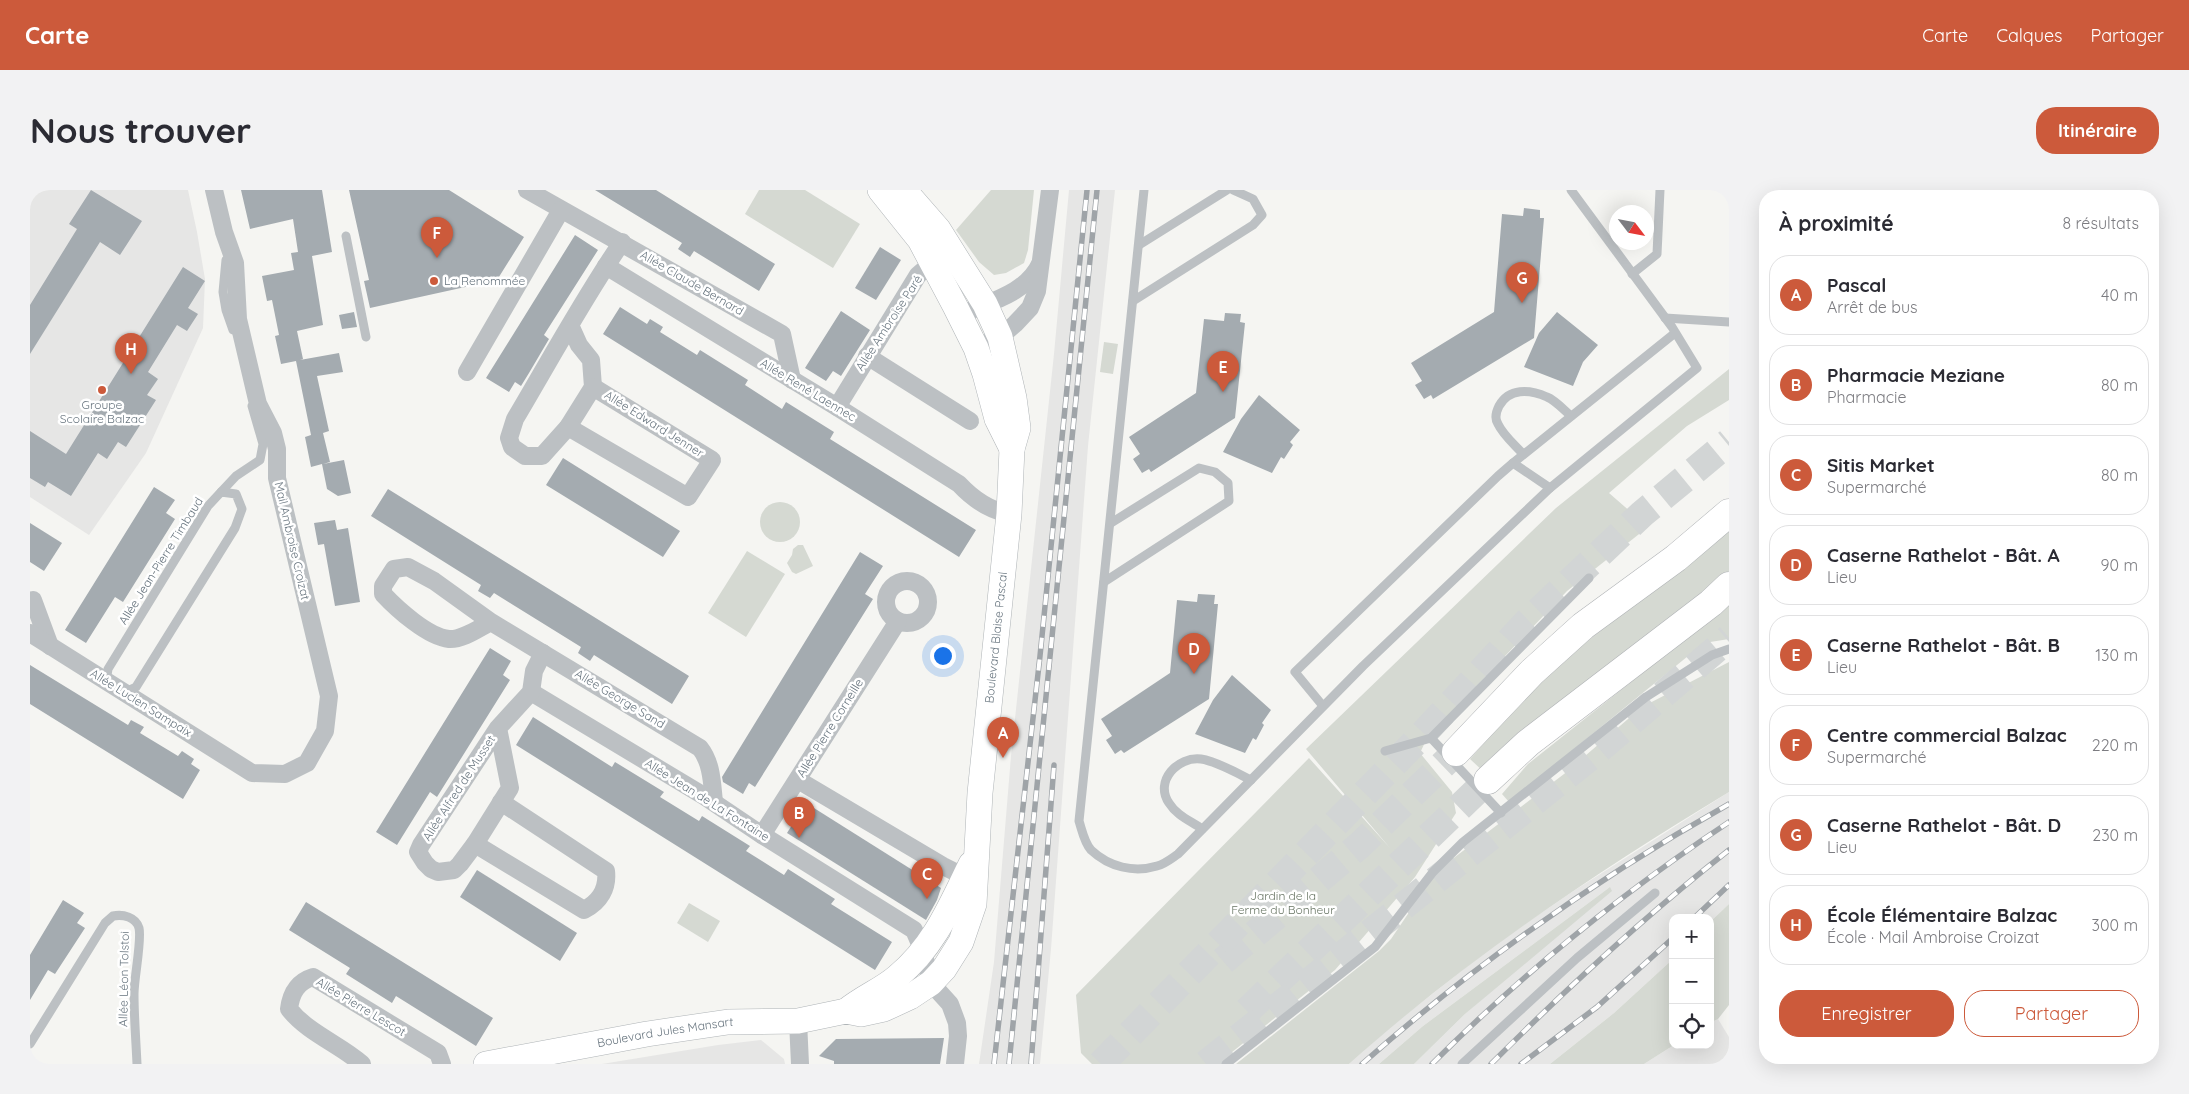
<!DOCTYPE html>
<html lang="fr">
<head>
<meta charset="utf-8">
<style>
	body { margin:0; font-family:Quicksand,sans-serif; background:#f2f2f3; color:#2b2b33 }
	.controls { position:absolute; right:15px; bottom:15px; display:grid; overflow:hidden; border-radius:10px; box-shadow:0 5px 20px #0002 }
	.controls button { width:45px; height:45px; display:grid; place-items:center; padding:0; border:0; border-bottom:1px solid #e1e1e2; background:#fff; color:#2b2b33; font:25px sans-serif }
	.compass { position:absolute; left:1579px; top:15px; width:45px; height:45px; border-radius:50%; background:#fff; box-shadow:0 5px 20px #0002; rotate:122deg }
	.you { position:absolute; left:912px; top:465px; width:18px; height:18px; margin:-12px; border:4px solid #fff; border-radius:50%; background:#1a73e8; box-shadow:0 0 0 8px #1a73e833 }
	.badge { display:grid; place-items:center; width:32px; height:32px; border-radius:50%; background:#cc5a3b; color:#fff; font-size:16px; font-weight:700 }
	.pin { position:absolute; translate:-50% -41px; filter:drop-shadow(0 1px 2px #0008) }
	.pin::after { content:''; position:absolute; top:26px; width:18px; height:15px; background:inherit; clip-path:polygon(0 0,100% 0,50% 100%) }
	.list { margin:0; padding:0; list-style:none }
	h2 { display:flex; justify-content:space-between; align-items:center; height:65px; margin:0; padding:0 20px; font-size:21px }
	h2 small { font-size:16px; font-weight:400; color:#7c7c81 }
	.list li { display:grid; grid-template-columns:32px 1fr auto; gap:15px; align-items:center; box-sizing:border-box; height:80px; margin:0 10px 10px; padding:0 10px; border:1px solid #e1e1e2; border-radius:20px }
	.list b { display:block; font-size:19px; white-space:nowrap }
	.list p { margin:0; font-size:16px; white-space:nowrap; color:#7c7c81 }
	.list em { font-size:16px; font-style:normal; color:#7c7c81 }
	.actions { display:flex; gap:10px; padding:15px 20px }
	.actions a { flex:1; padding:11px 0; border:1px solid #cc5a3b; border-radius:20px; text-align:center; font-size:18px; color:#cc5a3b }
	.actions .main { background:#cc5a3b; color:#fff }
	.icon { flex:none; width:28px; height:28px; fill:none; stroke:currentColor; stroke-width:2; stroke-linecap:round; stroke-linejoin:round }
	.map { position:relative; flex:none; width:1699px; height:874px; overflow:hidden; border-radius:20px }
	header { display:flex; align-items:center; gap:30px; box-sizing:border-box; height:70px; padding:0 25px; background:#cc5a3b; color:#fff }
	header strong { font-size:24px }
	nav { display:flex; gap:28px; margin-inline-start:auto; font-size:18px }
	.intro { display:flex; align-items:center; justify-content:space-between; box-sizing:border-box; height:120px; padding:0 30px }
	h1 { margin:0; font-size:35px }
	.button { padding:12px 22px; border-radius:20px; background:#cc5a3b; color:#fff; font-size:18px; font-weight:700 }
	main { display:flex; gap:30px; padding:0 30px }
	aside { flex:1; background:#fff; border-radius:20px; box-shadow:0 5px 20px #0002 }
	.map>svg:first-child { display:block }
</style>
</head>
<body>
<header>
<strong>Carte</strong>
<nav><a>Carte</a><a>Calques</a><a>Partager</a></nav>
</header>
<div class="intro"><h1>Nous trouver</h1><a class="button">Itinéraire</a></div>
<main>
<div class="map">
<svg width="1699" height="874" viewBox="0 0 1699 874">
	<rect width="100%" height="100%" fill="#f5f5f2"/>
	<g fill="#e6e6e5">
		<polygon points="0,0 158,0 167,42 175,89 173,138 116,263 59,345 0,307"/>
		<polygon points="1039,0 1085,0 1058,256 1021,759 1010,874 949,874 964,772 981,566 1024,164"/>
		<polygon points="1699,602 1699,714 1680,732 1680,728 1643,728 1643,769 1584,823 1520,874 1384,874 1435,824 1580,697 1393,836 1349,874 1319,874 1359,838 1467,753 1542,702"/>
		<polygon points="1688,829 1699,847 1699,874 1614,874 1644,855 1680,855 1680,833"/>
		<polygon points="731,850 754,869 755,874 572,874 688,855"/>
	</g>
	<g fill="#d5d9d2">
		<polygon points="729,0 775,0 830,34 803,78 715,24"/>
		<polygon points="961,0 1004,0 998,60 994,73 976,83 964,85 949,72 926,40"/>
		<polygon points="1074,152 1088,154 1083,184 1070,182"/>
		<polygon points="1699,179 1699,210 1657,236 1579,303 1618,337 1537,401 1397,548 1390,563 1422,602 1426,623 1385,687 1305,780 1187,874 1062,874 1051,863 1046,805 1279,568 1360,658 1276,559 1526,318"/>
		<circle cx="750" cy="332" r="20"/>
		<polygon points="1699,337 1699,381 1674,404 1455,583 1440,569 1500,501 1561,448"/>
		<polygon points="768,355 773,355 783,376 766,384 762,382 757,373 762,365 763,359"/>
		<polygon points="717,361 755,384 716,447 678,423"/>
		<polygon points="1699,414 1699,449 1674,453 1479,612 1472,604 1498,574"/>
		<path d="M1699 472V602C1565 683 1435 770 1319 874H1206L1349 761 1361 749 1403 687 1425 667 1534 584 1612 517Z"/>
		<polygon points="1580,697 1582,701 1435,824 1384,874 1349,874 1393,836"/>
		<polygon points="659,713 690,731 678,752 647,733"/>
		<polygon points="1699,714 1699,815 1688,829 1680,833 1680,732"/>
		<polygon points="1643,769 1643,855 1644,855 1614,874 1520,874 1584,823"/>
	</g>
	<g fill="#a4abb0">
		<polygon points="61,0 112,31 90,65 70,52 0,164 0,115 47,39 39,34"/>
		<polygon points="211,0 292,0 302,62 282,66 293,135 267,141 273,169 270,170 309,163 313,182 287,186 299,241 293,243 300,272 293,274 314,270 321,303 308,306 297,299 292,274 281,277 275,247 281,245 266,171 251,174 245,146 249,145 242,110 237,111 232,86 264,80 261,63 268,62 263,29 220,39"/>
		<polygon points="319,0 419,0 494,47 467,90 340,118 334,91 339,90"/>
		<polygon points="565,0 626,0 745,74 729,101 664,61 660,67 648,59 652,53"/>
		<polygon points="1494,18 1510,20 1510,28 1514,28 1504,148 1403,209 1401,205 1394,209 1385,195 1392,191 1381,173 1464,122 1472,24 1493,26"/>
		<polygon points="545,45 568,60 514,145 519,149 499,183 491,196 485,192 479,202 456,188"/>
		<polygon points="850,57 871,70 846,110 825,98"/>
		<polygon points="153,77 175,91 158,118 168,124 157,141 147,135 118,182 128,189 117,205 126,210 96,257 88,252 77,269 68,263 41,306 18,292 15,297 0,288 0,241 36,264"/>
		<polygon points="590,117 617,134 620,129 633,137 630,142 667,165 670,160 718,190 715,195 752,219 756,212 804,242 800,249 946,340 929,367 573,144"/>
		<polygon points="811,121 840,140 811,186 803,181 796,191 775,178"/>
		<polygon points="324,122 327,137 312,139 309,125"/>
		<polygon points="1527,122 1568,155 1553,172 1543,196 1494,177 1509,143"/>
		<polygon points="1195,123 1211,124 1210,132 1215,133 1205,228 1121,282 1119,279 1112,283 1103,269 1110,264 1099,247 1166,203 1174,129 1194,131"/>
		<polygon points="1229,205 1270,240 1260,252 1263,255 1254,269 1251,267 1242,283 1193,262 1211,229"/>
		<polygon points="533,268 650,341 633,367 516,295"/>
		<polygon points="124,297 145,310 136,323 145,329 93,412 85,407 56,453 35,440"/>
		<polygon points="358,299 659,486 642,514 564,465 560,471 548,463 551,457 464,403 460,408 448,401 451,395 341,326"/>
		<polygon points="305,330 307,340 318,338 330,412 305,416 294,354 288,355 284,333"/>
		<polygon points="0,333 32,353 14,381 0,372"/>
		<polygon points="830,362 853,376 835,404 843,409 725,597 719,593 713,604 693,592 692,587"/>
		<polygon points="1168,404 1185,405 1184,414 1188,414 1179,509 1094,563 1091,560 1085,564 1076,550 1082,546 1071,529 1140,483 1147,410 1167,412"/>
		<polygon points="460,458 481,471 473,485 480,490 407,607 400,602 367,655 346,642"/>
		<polygon points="0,475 98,535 101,530 114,537 110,543 148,566 152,561 164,569 161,574 170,580 153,609 0,514"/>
		<polygon points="1202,485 1241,520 1232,533 1234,535 1226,550 1223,548 1215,563 1165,544 1183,510"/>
		<polygon points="503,527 582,577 585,572 634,602 630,607 669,631 672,626 720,656 716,661 754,685 758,679 805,709 801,714 862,752 845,780 486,555"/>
		<polygon points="776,613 911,698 907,710 896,730 757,643"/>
		<polygon points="447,680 547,743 530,771 430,707"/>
		<polygon points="33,710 54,723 47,733 55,738 25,784 18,780 0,810 0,765"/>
		<polygon points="276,712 463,828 446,856 366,806 362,813 316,784 320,778 259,740"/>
		<polygon points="914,848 910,874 804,874 804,871 789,866 806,849"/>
	</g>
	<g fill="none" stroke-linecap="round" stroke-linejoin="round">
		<g stroke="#d2d5d5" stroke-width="28" stroke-dasharray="28 14" stroke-linecap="butt">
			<polyline points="1193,771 1330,655 1426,562"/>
			<polyline points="1217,821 1458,590"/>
			<polyline points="1071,874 1393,544 1497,432 1612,324 1699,252"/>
			<polyline points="1176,874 1560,567 1699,448"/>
		</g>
		<g stroke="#afb4b7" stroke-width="26">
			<g id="secondary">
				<polyline points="850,0 890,50 925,116 946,158 955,184 967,229 982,259"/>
				<path d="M816 821C833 807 852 800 867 787 904 757 921 715 941 674"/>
				<path id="s1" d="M456 874 617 844 698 832 768 831 816 821 831 824 854 819 880 807 901 793 914 779 931 752 944 714 950 603 979 324 982 259 988 238 984 208 970 147 955 114 908 39 874 0"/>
			</g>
		</g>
		<g stroke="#b0b3b6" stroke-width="29">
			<g id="highway">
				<polyline points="1426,562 1502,482 1553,436 1646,368 1699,323"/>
				<polyline points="1458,590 1498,553 1681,413 1699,396"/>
			</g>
		</g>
		<g stroke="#bcc0c3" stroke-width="9">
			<path d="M1114 0 1049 631C1052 640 1054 652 1061 660 1079 677 1104 683 1127 676 1135 674 1142 668 1148 664L1333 476 1520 298 1667 178 1642 137 1541 0"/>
			<polyline points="316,46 336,147"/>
			<polyline points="1109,55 1197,0"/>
			<polyline points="196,70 193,102 196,120 203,140"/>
			<polyline points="1602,84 1627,64 1630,0"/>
			<polyline points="1103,111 1223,35 1232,25 1223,9 1203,0"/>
			<polyline points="1635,128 1699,132"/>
			<path d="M1493 264C1485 255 1473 245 1468 234 1464 228 1466 222 1469 216 1479 198 1499 199 1517 207 1525 210 1534 220 1541 226"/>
			<polyline points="1483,273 1645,143"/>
			<polyline points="191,302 206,286 230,270 233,254 222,216"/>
			<polyline points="1074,392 1199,311 1198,293 1185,282 1169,278 1081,333"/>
			<polyline points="76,491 78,479 178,316 191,302 206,304 212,319 205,338 106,497 95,502"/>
			<polyline points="1293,516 1265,482 1468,286 1483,273 1520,298"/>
			<polyline points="1401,548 1559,388"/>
			<polyline points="1355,561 1401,548 1471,623"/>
			<path d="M1172 639C1161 631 1147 626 1139 613 1124 591 1148 566 1171 569 1186 571 1207 583 1221 590"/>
			<path d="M0 854 75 733 83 726C93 724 106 727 109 738 112 750 104 788 104 804 104 827 106 851 107 874"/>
			<polyline points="1196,874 1345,757 1403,682 1433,652 1616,507 1682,465 1699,459"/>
			<polyline points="1432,874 1547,768 1625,703"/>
		</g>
		<g stroke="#bcc0c3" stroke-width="18">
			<polyline points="497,0 752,144 762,190"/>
			<path d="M576 76 807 217 929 294C942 308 959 320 979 324"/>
			<path d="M930 125C958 112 996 104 1010 74"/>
			<path d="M540 135 549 155 561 170 563 197 538 237 512 266H495L482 257 479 248 485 229C520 170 553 109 592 52"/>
			<polyline points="960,151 970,147 985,134 1000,118 1007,101 1020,0"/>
			<polyline points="837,166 940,231"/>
			<polyline points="437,182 531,20"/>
			<polyline points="807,217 888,85 902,73 911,69"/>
			<polyline points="538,237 658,307 682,270 563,197"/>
			<circle cx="877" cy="412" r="21"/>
			<polyline points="3,410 20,456"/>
			<path d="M461 432 404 391 378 377 364 379 353 396V404C367 419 398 447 419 449 433 450 449 438 461 432L670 558C682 573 682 594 684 612"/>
			<polyline points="0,443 222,583 255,584 277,573 295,541 299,506 247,288 247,259 243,243 228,214 208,129 205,73 194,42 184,0"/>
			<polyline points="501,502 674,606 732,645 884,740 893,761 901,793 920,814 927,833 928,846 925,874"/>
			<polyline points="468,538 480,598 445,654 430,674 424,680 408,682 401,679 395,673 388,662 391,655 468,538 501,502 504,481 513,463"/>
			<polyline points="768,590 913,676 935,687 944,680"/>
			<polyline points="732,645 868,431"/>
			<path d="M445 654 554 720C570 712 578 698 576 681L471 612"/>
			<polyline points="768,831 770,874"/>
			<path d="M332 874C309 854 278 843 259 819 261 803 267 792 283 787L408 863 412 874"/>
		</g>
		<use href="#secondary" stroke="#fff" stroke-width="25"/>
		<use href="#highway" stroke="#fff" stroke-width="28"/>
		<g stroke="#9fa4a8" stroke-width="5.5">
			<g id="rail">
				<polyline points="1664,728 1699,695"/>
				<polyline points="964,874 1010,466 1057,0"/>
				<polyline points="979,874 1067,0"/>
				<polyline points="1001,874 1024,575"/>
				<path d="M1332 874C1444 775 1569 687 1699 614"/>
				<path d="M1402 874C1493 783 1592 703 1699 632"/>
				<path d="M1461 874C1537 798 1615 726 1699 660"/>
				<polyline points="1491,874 1567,817 1643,748"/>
			</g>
		</g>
		<use href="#rail" stroke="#fff" stroke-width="4" stroke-dasharray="11" stroke-linecap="butt"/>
	</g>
	<g fill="#cc5a3b" stroke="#fff" stroke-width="2">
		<circle cx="404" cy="91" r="5"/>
		<circle cx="72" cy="200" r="5"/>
	</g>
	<g text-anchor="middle" stroke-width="5" stroke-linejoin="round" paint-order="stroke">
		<g font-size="12" fill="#68757f" stroke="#fff" text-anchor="start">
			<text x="414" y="95">La Renommée</text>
			<text x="72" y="219" text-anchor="middle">Groupe<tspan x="72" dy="14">Scolaire Balzac</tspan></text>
		</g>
		<g font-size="12" fill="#68757f" stroke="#fff">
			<text transform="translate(662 93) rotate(30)" y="4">Allée Claude Bernard</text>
			<text transform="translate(859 133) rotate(-57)" y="4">Allée Ambroise Paré</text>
			<text transform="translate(778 200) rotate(31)" y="4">Allée René Laennec</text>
			<text transform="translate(624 234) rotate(32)" y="4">Allée Edward Jenner</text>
			<text transform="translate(262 351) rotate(77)" y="4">Mail Ambroise Croizat</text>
			<text transform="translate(131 371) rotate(-58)" y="4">Allée Jean-Pierre Timbaud</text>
			<text dy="4" stroke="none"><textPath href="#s1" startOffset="816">Boulevard Blaise Pascal</textPath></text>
			<text transform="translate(590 509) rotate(31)" y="4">Allée George Sand</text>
			<text transform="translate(111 513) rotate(32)" y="4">Allée Lucien Sampaix</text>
			<text transform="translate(800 538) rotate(-58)" y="4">Allée Pierre Corneille</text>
			<text transform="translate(429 598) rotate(-57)" y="4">Allée Alfred de Musset</text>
			<text transform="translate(677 610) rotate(32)" y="4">Allée Jean de La Fontaine</text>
			<text transform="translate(94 789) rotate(-89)" y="4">Allée Léon Tolstoi</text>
			<text transform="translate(331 817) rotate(31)" y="4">Allée Pierre Lescot</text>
			<text dy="4" stroke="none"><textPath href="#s1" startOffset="182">Boulevard Jules Mansart</textPath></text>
		</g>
		<g font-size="12" fill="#6a7766" stroke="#fff">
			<text x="1253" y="710">Jardin de la<tspan x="1253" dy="14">Ferme du Bonheur</tspan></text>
		</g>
	</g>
</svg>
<div class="controls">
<button>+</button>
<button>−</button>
<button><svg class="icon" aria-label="locate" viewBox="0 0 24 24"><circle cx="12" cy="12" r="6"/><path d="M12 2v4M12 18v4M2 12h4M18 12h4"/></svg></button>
</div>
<svg class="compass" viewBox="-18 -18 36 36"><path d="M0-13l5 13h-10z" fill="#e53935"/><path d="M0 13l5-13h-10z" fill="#7c7c81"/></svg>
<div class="you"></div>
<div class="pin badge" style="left:973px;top:568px">A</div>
<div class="pin badge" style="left:769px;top:648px">B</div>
<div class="pin badge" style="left:897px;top:709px">C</div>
<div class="pin badge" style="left:1164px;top:484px">D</div>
<div class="pin badge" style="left:1193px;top:202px">E</div>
<div class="pin badge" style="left:407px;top:68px">F</div>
<div class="pin badge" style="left:1492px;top:113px">G</div>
<div class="pin badge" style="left:101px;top:184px">H</div>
</div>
<aside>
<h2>À proximité<small>8 résultats</small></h2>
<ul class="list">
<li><span class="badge">A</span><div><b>Pascal</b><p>Arrêt de bus</p></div><em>40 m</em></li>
<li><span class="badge">B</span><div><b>Pharmacie Meziane</b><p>Pharmacie</p></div><em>80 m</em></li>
<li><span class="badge">C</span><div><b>Sitis Market</b><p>Supermarché</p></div><em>80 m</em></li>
<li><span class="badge">D</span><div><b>Caserne Rathelot - Bât. A</b><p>Lieu</p></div><em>90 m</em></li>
<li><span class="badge">E</span><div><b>Caserne Rathelot - Bât. B</b><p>Lieu</p></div><em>130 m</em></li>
<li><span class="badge">F</span><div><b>Centre commercial Balzac</b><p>Supermarché</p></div><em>220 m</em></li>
<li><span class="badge">G</span><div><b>Caserne Rathelot - Bât. D</b><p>Lieu</p></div><em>230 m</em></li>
<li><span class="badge">H</span><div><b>École Élémentaire Balzac</b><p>École · Mail Ambroise Croizat</p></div><em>300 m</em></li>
</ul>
<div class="actions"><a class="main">Enregistrer</a><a>Partager</a></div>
</aside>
</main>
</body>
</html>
